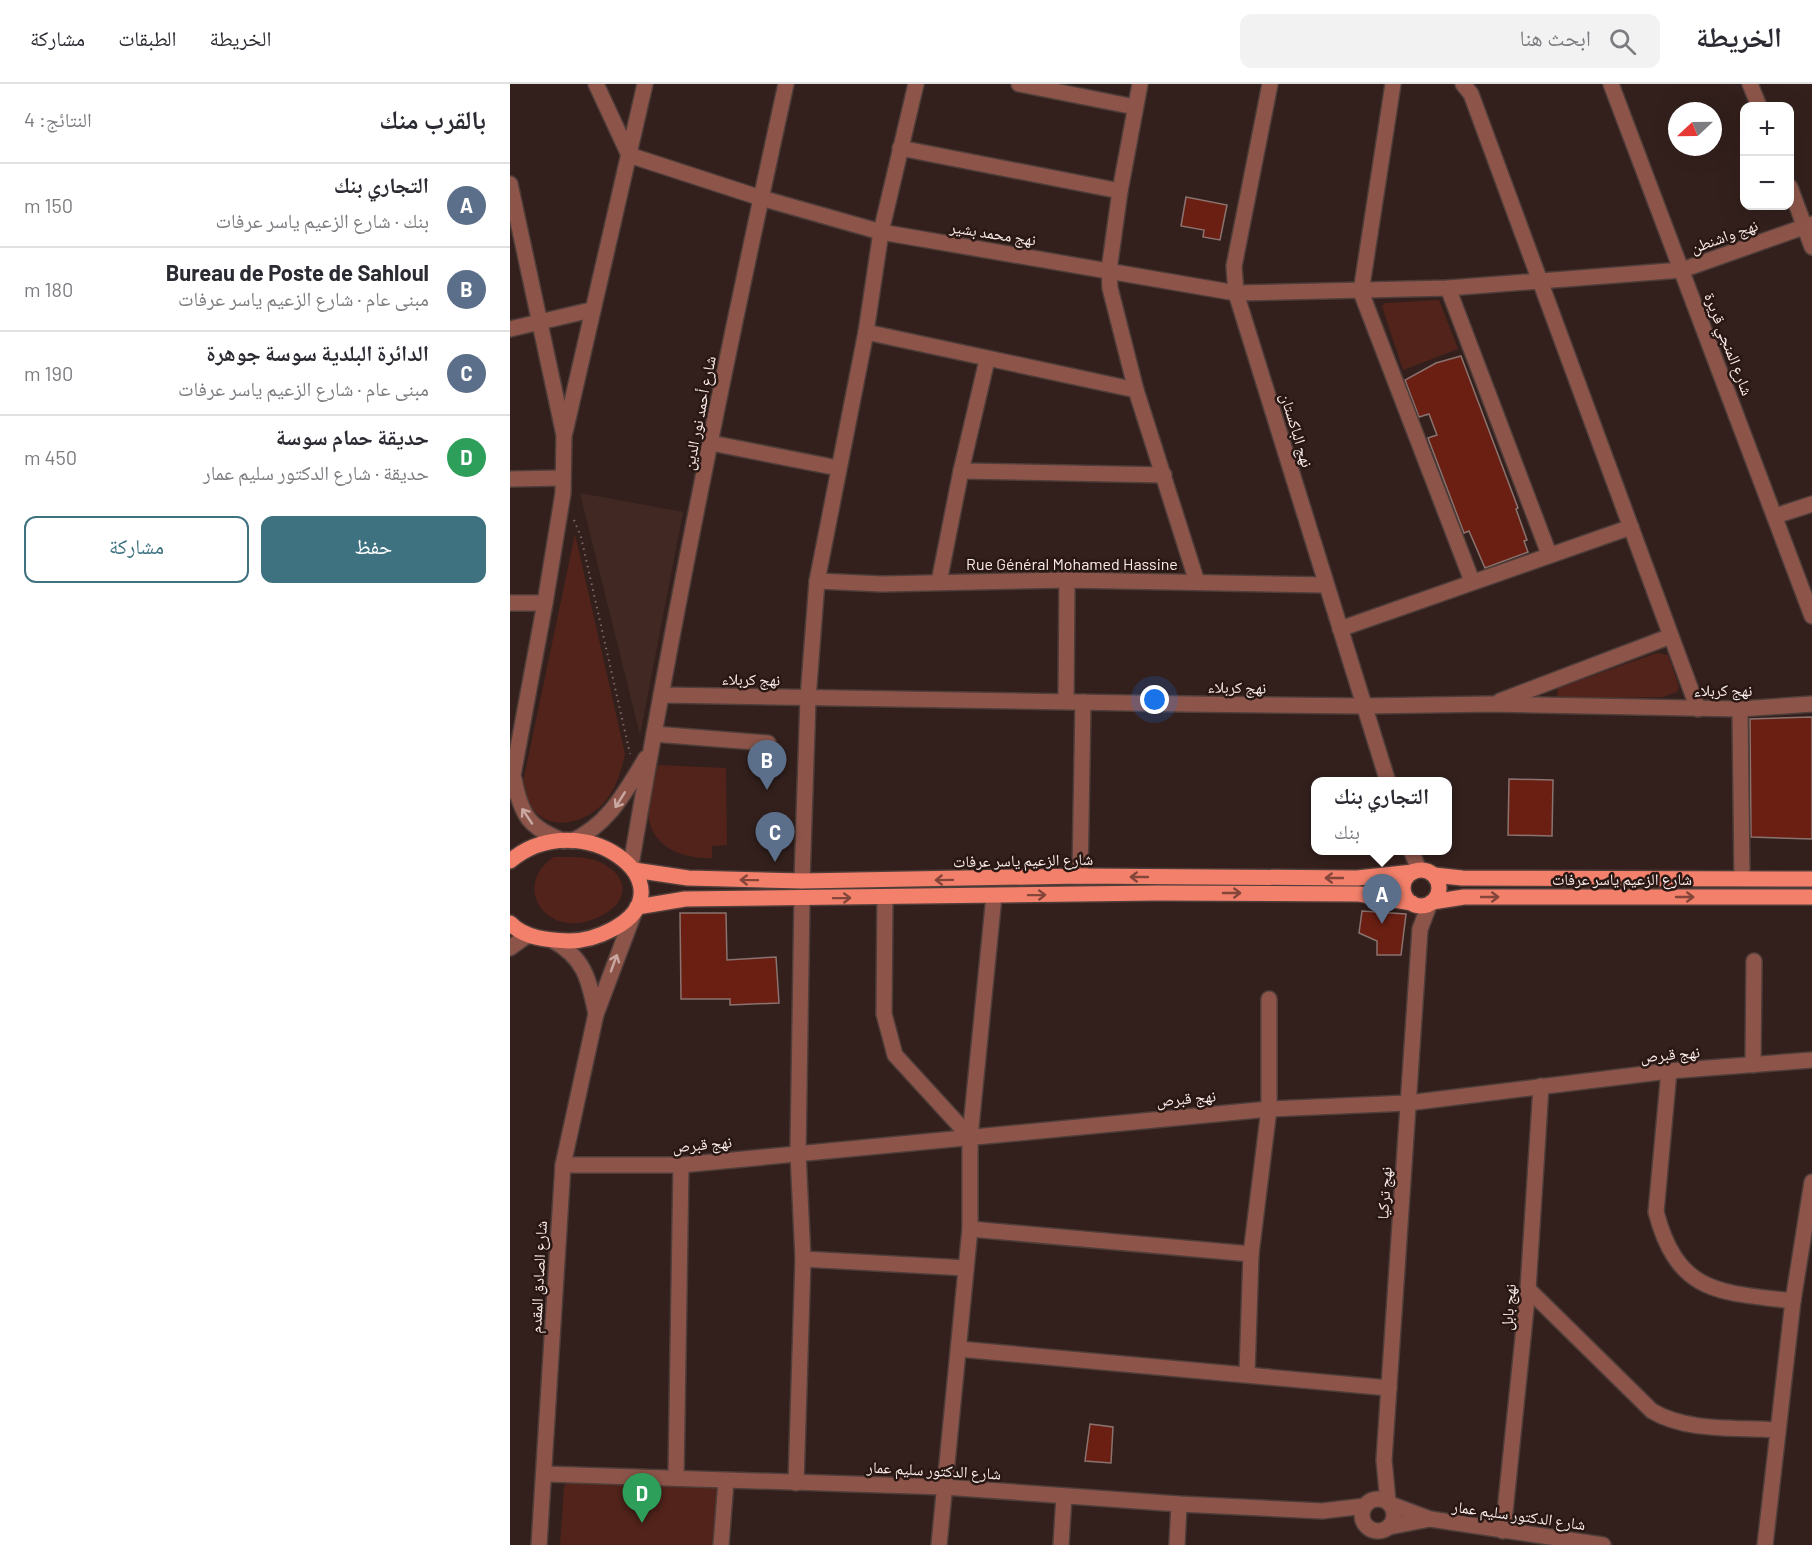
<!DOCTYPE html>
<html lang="ar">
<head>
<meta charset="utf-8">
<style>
	body { margin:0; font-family:Barlow,"Noto Naskh Arabic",sans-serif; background:#f2f2f3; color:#2b2b33; direction:rtl }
	.controls { position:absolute; right:18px; top:18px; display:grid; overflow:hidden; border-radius:12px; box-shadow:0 6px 24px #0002 }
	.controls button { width:54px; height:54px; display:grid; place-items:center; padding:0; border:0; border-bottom:2px solid #e1e1e2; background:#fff; color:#2b2b33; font:30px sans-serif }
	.compass { position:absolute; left:1158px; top:18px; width:54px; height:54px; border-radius:50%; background:#fff; box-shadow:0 6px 24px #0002; rotate:248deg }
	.you { position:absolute; left:645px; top:616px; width:21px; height:21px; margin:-15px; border:4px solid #fff; border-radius:50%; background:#1a73e8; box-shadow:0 0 0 9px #1a73e833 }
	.badge { display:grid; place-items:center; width:39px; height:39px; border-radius:50%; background:#3e7281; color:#fff; font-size:20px; font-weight:700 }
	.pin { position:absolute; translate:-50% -50px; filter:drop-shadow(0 2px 3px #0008) }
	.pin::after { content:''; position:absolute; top:32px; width:21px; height:18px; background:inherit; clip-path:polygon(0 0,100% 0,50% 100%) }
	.popup { position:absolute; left:801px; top:693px; width:141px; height:78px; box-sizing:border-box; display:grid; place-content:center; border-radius:12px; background:#fff; filter:drop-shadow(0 2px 4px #0005); font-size:20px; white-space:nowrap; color:#7c7c81 }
	.popup b { font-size:22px; color:#2b2b33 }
	.popup::after { content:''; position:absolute; left:50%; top:100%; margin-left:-12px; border:12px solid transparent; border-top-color:#fff }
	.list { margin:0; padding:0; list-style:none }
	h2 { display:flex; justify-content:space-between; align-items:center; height:78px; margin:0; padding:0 24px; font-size:26px }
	h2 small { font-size:20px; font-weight:400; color:#7c7c81 }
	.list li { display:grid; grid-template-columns:39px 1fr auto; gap:18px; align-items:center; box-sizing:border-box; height:84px; padding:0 24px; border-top:2px solid #e1e1e2 }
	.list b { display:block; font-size:22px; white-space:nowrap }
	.list p { margin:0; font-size:20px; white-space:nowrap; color:#7c7c81 }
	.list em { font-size:20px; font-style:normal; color:#7c7c81 }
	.actions { display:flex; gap:12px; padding:18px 24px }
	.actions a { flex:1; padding:14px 0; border:2px solid #3e7281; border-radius:12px; text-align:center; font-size:21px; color:#3e7281 }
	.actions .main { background:#3e7281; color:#fff }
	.icon { flex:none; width:33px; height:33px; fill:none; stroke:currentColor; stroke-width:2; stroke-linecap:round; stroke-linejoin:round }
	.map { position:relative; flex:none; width:1302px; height:1461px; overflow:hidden; direction:ltr }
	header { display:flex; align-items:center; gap:36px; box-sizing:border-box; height:84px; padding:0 30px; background:#fff; border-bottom:2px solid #e1e1e2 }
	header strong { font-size:28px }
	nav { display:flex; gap:33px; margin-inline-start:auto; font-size:21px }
	.search { width:420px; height:54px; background:#f2f2f3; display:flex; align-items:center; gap:15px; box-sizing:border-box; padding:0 21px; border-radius:12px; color:#7c7c81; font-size:22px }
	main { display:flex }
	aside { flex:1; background:#fff }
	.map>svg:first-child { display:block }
</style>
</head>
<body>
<header>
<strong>الخريطة</strong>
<div class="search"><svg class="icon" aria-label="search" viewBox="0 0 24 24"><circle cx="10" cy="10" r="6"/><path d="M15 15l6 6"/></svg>ابحث هنا</div>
<nav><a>الخريطة</a><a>الطبقات</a><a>مشاركة</a></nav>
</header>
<main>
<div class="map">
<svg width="1302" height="1461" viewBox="0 0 1302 1461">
	<rect width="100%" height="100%" fill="#33201d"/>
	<polygon fill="#412823" points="70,409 173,428 130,651"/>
	<g fill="#51231a">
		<polygon points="929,216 948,265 893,286 872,222 875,219"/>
		<path d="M65 450 115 670C111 688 105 708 92 721 61 750 17 744 13 698Z"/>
		<polygon points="1147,569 1158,571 1169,603 1167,608 1153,613 1050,615 1047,612 1048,604"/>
		<path d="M148 681 216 684 217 761 202 762V774C172 775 139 763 138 727 138 712 145 695 148 681Z"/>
		<path d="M44 773C57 773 72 772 85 776 119 789 123 817 89 833 37 858 0 802 44 773Z"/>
		<polygon points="57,1398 209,1401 209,1461 50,1461 54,1403"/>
	</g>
	<g fill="#6b1f13" stroke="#8a736e" stroke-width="1.5">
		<polygon points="676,113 717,121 710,156 693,153 694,146 671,142"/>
		<polygon points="951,272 1008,424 1006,425 1017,456 1014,457 1018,468 975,484 959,447 954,449 918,354 927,351 919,330 909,333 895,296 926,279"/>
		<polygon points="1302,633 1302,755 1241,753 1240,635"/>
		<polygon points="999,695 1043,696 1042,752 998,751"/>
		<polygon points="852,827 896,830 891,871 867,871 867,857 849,849"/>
		<polygon points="170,829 216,829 217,876 266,873 269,919 220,921 220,915 171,915"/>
		<polygon points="580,1340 603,1343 601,1379 575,1377"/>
		<polygon points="135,1403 147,1403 147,1413 135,1412"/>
	</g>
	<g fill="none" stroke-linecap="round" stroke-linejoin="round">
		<g stroke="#4f3d3a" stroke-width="18">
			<g id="minor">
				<polyline points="86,0 119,71 251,114 371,148 726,209 938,204 1172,186 1302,140"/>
				<polyline points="509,0 625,23"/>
				<polyline points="630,0 610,107 599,186 600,204 626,306 687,498"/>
				<polyline points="760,0 724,182 726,209 878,698"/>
				<polyline points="883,0 851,208 962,497"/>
				<polyline points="953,0 961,10 1188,625"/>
				<polyline points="1101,0 1302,532"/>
				<polyline points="1240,0 1249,22"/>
				<polyline points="390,64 610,107"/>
				<polyline points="0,100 54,351 53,409 35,519 0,707"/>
				<polyline points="1280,103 1302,163"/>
				<polyline points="938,204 1039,470"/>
				<polyline points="0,245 81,226"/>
				<polyline points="356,248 626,306"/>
				<polyline points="55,348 135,0"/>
				<polyline points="201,359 328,384"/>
				<polyline points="451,387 654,391"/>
				<polyline points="0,395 52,394"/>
				<polyline points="1265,432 1302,420"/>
				<polyline points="307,497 372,500 557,496 816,501"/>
				<polyline points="429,498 451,387 477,276"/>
				<polyline points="0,519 35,519"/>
				<polyline points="830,545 1121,443"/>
				<polyline points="151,611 677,620 854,622 983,620 1230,625 1302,620"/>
				<polyline points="556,617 557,496"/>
				<polyline points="990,617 1161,552"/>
				<polyline points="1230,625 1232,794"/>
				<polyline points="144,650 258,659"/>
				<path d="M4 695C11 731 19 744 54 757"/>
				<path d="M62 757C99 740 115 708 136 674"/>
				<polyline points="901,766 909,786"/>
				<path d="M121 781C165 520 219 259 276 0"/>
				<polyline points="570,792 573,618"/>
				<polyline points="292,797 298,614 307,497 356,248 371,148 406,0"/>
				<polyline points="375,813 374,930 385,971 460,1053"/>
				<path d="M42 856C75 874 79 896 86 930"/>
				<polyline points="0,864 18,851"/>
				<polyline points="1243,981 1244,877"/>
				<path d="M1159 987 1146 1128C1168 1211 1210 1208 1283 1217"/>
				<polyline points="53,1081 171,1081 759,1025 898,1019 1159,987 1302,976"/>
				<polyline points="460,1145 741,1170"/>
				<polyline points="293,1175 456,1184"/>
				<path d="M1018 1205 1142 1327C1177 1348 1227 1343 1267 1346"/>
				<polyline points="449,1265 879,1304"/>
				<polyline points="737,1290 741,1170 759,1025 759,915"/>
				<polyline points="35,1390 434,1403 669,1420 812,1427 855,1422"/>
				<polyline points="166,1394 171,1081"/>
				<polyline points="286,1399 293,1175 288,1069 292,814"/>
				<circle cx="868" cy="1431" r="16"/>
				<polyline points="878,1418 874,1376 910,845 920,819"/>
				<polyline points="880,1420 920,1435 1093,1461"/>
				<polyline points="879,1443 920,1435"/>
				<polyline points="993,1447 1018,1205 1031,1002"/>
				<polyline points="29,1461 53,1081 86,930 124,829"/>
				<polyline points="211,1461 216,1397"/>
				<polyline points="429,1461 460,1145 460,1053 484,812"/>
				<polyline points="551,1461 554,1412"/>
				<polyline points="667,1461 669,1420"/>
				<polyline points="1255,1461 1283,1217 1302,1098"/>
			</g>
		</g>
		<g stroke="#4f3d3a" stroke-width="18">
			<g id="major">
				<path d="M0 777C72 717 184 802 103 845 90 852 74 857 59 857 39 856 15 855 0 839"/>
				<polyline points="124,786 178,794 292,797 570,792 847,794 903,788"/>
				<circle cx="911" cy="804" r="18"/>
				<polyline points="924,791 952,794 1302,795"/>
				<polyline points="922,818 954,813 1302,813"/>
				<polyline points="127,823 175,815 648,809 849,810 902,819"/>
			</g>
		</g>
		<polyline stroke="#7c6a68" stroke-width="2" stroke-dasharray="1.5 4.5" stroke-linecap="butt" points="64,436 71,453 120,670"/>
		<use href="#minor" stroke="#8d554a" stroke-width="15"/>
		<use href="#major" stroke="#f3806b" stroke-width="15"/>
	</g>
	<defs><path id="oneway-shaft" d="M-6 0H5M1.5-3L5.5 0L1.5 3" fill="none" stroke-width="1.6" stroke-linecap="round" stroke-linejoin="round" transform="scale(1.5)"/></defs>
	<g stroke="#c9a8a2">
		<use href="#oneway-shaft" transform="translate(110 716) rotate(122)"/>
		<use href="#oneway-shaft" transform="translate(17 732) rotate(-124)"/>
		<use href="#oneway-shaft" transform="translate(104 879) rotate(-70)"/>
	</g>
	<g stroke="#84463b">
		<use href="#oneway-shaft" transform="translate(629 793) rotate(-180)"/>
		<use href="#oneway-shaft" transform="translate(824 794) rotate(-180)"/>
		<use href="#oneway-shaft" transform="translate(239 796) rotate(-179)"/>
		<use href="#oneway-shaft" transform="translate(434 796) rotate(179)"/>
		<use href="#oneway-shaft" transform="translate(722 809)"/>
		<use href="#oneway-shaft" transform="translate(527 811) rotate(-1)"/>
		<use href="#oneway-shaft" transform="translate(980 813)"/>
		<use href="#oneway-shaft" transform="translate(1175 813)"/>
		<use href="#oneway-shaft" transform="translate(332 814) rotate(-1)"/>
	</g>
	<g text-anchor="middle" stroke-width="5" stroke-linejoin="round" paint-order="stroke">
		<g font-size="16" fill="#faecea" stroke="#291713">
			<text transform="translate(483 149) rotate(9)" y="6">نهج محمد بشير</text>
			<text transform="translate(1214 152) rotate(-20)" y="6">نهج واشنطن</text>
			<text transform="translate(1219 260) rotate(69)" y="6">شارع المنجي قريرة</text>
			<text transform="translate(189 329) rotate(-79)" y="6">شارع أحمد نور الدين</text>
			<text transform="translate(787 346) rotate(73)" y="6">نهج الباكستان</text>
			<text x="562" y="486">Rue Général Mohamed Hassine</text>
			<text transform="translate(241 595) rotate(1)" y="6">نهج كربلاء</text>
			<text transform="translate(727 603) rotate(1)" y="6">نهج كربلاء</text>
			<text x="1213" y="612">نهج كربلاء</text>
			<text transform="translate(513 776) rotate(-1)" y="6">شارع الزعيم ياسر عرفات</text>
			<text x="1112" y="801">شارع الزعيم ياسر عرفات</text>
			<text transform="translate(1160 970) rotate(-5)" y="6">نهج قبرص</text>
			<text transform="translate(676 1014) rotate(-5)" y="6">نهج قبرص</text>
			<text transform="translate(192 1060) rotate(-5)" y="6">نهج قبرص</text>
			<text transform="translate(874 1109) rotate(-86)" y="6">نهج تركيا</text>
			<text transform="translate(28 1193) rotate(-87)" y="6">شارع الصادق المقدم</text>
			<text transform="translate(998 1223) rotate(-85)" y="6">نهج بابل</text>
			<text transform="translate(424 1386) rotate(3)" y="6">شارع الدكتور سليم عمار</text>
			<text transform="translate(1009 1431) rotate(8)" y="6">شارع الدكتور سليم عمار</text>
		</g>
	</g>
</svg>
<div class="controls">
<button>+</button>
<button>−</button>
</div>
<svg class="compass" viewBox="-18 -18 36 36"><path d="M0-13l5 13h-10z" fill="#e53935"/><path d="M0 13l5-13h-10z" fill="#7c7c81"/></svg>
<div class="you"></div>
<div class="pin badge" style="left:872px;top:840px;background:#5c6f8a">A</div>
<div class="popup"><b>التجاري بنك</b>بنك</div>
<div class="pin badge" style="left:257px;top:706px;background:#5c6f8a">B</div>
<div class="pin badge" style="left:265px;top:778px;background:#5c6f8a">C</div>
<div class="pin badge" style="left:132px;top:1439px;background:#2e9e5b">D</div>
</div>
<aside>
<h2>بالقرب منك<small>النتائج: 4</small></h2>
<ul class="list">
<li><span class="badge" style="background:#5c6f8a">A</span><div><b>التجاري بنك</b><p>بنك · شارع الزعيم ياسر عرفات</p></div><em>150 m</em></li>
<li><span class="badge" style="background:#5c6f8a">B</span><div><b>Bureau de Poste de Sahloul</b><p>مبنى عام · شارع الزعيم ياسر عرفات</p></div><em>180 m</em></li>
<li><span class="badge" style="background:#5c6f8a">C</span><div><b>الدائرة البلدية سوسة جوهرة</b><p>مبنى عام · شارع الزعيم ياسر عرفات</p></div><em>190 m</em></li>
<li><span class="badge" style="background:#2e9e5b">D</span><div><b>حديقة حمام سوسة</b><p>حديقة · شارع الدكتور سليم عمار</p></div><em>450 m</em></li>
</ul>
<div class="actions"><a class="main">حفظ</a><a>مشاركة</a></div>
</aside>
</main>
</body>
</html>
